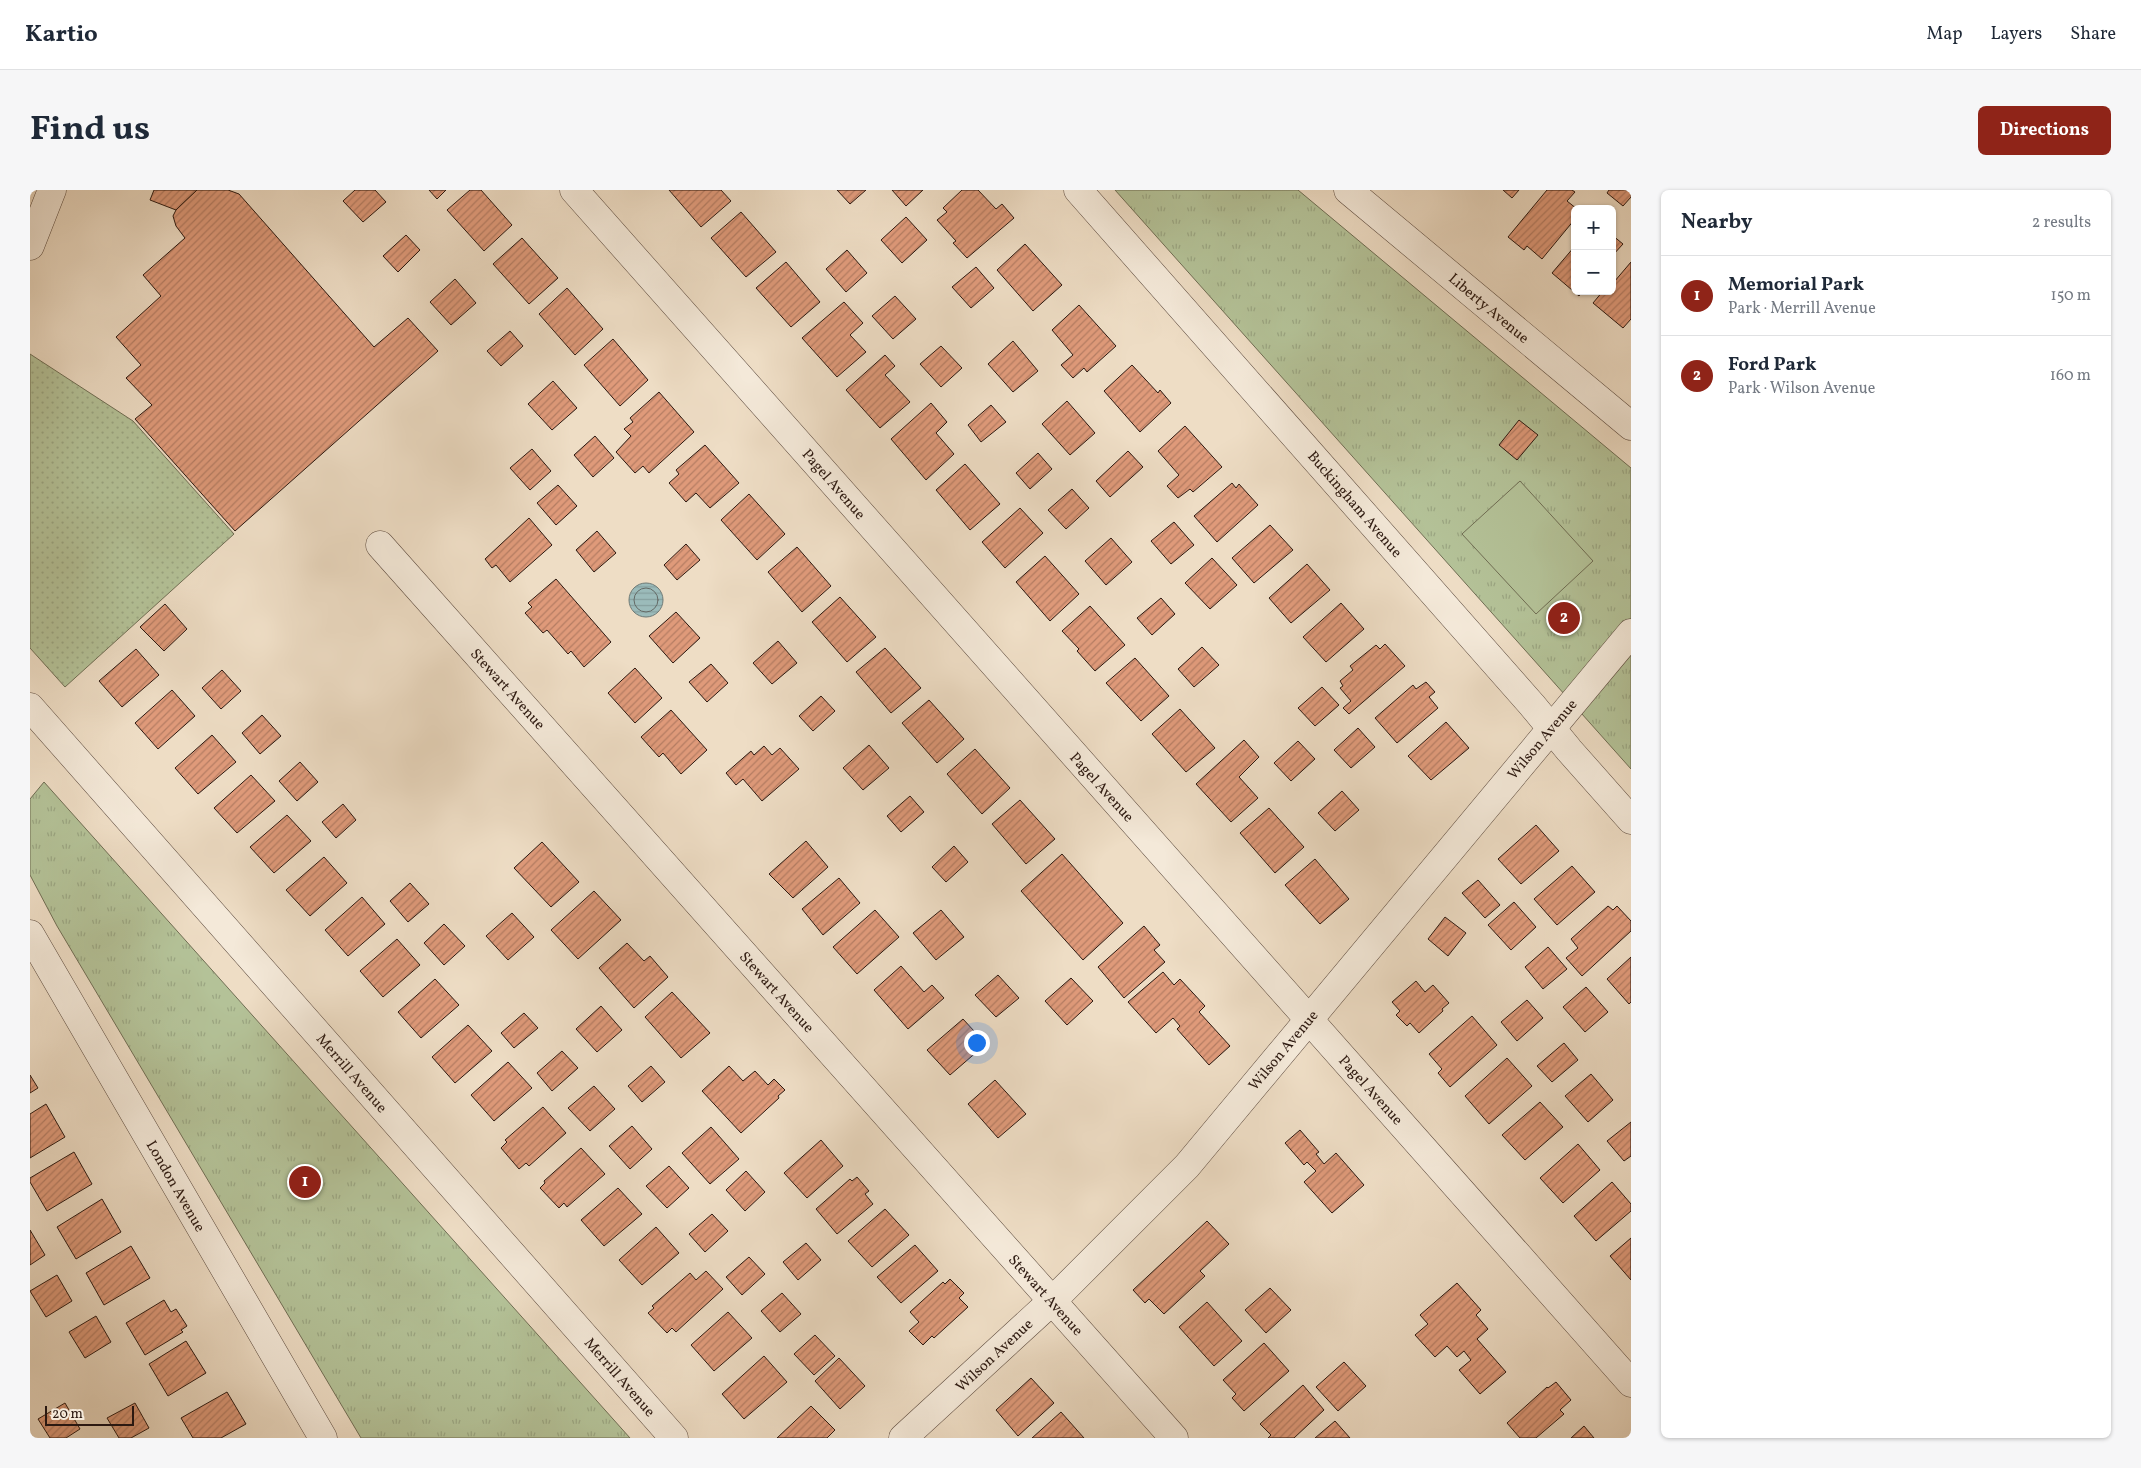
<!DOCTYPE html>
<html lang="en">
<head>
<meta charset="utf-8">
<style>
	body { margin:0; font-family:Vollkorn,serif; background:#f6f6f7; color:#1f2937 }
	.controls { position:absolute; right:15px; top:15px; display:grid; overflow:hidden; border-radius:8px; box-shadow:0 1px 4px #0004 }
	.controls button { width:45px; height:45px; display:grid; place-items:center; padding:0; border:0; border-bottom:1px solid #e0e1e3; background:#fff; color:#1f2937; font:25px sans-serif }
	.scale { position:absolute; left:15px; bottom:12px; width:89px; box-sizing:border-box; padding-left:5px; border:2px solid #2c1911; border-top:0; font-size:14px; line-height:18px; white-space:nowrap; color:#2c1911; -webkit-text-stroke:4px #f4e9d9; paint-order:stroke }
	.you { position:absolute; left:946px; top:852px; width:18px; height:18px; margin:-12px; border:4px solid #fff; border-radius:50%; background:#1a73e8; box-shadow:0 0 0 8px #1a73e833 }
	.badge { display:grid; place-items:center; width:32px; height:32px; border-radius:50%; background:#8f2418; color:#fff; font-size:16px; font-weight:700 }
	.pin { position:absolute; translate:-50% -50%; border:2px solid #fff; box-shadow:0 1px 5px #0006 }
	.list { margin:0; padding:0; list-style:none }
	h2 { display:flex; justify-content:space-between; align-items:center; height:65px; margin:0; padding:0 20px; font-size:21px }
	h2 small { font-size:16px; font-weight:400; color:#747a83 }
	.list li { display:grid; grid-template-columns:32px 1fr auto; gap:15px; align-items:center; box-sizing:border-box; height:80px; padding:0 20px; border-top:1px solid #e0e1e3 }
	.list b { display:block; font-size:19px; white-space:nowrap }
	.list p { margin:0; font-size:16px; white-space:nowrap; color:#747a83 }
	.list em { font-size:16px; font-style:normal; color:#747a83 }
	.map { position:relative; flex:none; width:1601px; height:1248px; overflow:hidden; border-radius:8px }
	header { display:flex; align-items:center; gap:30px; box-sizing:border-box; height:70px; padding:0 25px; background:#fff; border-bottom:1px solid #e0e1e3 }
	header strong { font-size:24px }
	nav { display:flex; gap:28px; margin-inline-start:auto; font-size:18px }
	.intro { display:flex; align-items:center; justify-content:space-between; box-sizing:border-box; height:120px; padding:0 30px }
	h1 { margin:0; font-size:35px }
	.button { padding:12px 22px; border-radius:8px; background:#8f2418; color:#fff; font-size:18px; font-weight:700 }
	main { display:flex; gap:30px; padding:0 30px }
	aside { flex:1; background:#fff; border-radius:8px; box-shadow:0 1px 4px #0004 }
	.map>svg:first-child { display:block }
</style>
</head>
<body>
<header>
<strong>Kartio</strong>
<nav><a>Map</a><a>Layers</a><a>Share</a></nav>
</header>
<div class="intro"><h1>Find us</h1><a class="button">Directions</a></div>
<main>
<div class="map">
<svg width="1601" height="1248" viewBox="0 0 1601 1248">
	<defs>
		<pattern id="grass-dots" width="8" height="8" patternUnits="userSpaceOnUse" patternTransform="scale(1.25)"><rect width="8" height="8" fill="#b4c298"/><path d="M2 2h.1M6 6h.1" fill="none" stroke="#9ba682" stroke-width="1.8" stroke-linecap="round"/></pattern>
		<pattern id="park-tufts" width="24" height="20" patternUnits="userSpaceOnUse" patternTransform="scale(1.25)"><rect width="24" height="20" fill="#b4c298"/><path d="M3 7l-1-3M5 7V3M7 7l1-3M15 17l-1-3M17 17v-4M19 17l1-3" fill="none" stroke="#9ba682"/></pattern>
		<pattern id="water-rules" width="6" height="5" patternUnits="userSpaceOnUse" patternTransform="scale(1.25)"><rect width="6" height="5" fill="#9bbbba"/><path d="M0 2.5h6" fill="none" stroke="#86a09f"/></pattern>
		<pattern id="building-hatch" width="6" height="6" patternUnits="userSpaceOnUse" patternTransform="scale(1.25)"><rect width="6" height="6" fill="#df9a7a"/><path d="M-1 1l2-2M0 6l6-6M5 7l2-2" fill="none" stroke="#b57d63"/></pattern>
	</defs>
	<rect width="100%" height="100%" fill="#eeddc5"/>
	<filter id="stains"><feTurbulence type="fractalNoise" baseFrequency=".004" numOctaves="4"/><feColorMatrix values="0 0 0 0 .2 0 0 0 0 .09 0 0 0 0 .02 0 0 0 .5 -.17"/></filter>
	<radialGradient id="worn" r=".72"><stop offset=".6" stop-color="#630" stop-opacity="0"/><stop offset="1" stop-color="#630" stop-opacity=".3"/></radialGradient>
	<polygon fill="url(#grass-dots)" stroke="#706e54" points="0,164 103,231 204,344 35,497 0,458"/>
	<g fill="url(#park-tufts)" stroke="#706e54">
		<polygon points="1085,0 1268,0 1601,278 1601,579"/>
		<polygon points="14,592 600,1248 331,1248 27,736 0,685 0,609"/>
	</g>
	<polygon fill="#b4c298" stroke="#706e54" points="1490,291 1563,371 1506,424 1432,344"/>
	<circle fill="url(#water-rules)" stroke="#6f7a76" cx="616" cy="410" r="17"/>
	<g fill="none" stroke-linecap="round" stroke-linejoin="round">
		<circle stroke="#646a66" stroke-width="1" cx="616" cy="410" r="12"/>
	</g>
	<g fill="url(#building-hatch)" stroke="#2c1911">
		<polygon points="124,0 167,0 146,20 120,10"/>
		<polygon points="167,0 198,0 209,4 344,157 378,128 408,161 205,341 105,229 122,215 96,188 111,175 86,147 131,106 113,85 155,48 146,36 143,26 146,20"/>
		<polygon points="325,0 345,0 356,12 333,32 313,11"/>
		<polygon points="399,0 416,0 407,9"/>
		<polygon points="440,0 451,0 482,35 454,61 417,20"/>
		<polygon points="639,0 691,0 701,11 671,37"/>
		<polygon points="807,0 836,0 820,14"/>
		<polygon points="862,0 893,0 876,16"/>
		<polygon points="932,0 948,0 966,19 972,14 984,28 937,68 923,53 926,51 907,30 917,22 913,18"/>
		<polygon points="1473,0 1489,0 1482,8"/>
		<polygon points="1517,0 1542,0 1545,2 1537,11 1547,19 1545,19 1545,29 1512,69 1497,56 1494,60 1478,47"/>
		<polygon points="1579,0 1601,0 1601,7 1593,16 1577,3"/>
		<polygon points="711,22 746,62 716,87 681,48"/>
		<polygon points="876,27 897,50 872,73 851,50"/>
		<polygon points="376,45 390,60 368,82 353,66"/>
		<polygon points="1582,45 1593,54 1582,66"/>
		<polygon points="492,48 528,88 499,114 463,74"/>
		<polygon points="995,54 1032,95 1003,121 967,80"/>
		<polygon points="1545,56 1545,101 1553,101 1549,106 1522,83"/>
		<polygon points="817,60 837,83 816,102 796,79"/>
		<polygon points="756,72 790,112 761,137 726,98"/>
		<polygon points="1601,72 1601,129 1593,138 1563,113 1573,101 1582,101 1582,90 1584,92"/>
		<polygon points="946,77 964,98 941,118 922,97"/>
		<polygon points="425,89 446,113 421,135 400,112"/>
		<polygon points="537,98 573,139 545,165 509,124"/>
		<polygon points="865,106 886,129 863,149 842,126"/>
		<polygon points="814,112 833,133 820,145 836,162 807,187 772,148"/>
		<polygon points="1049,115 1086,156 1057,182 1054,178 1043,188 1031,175 1043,165 1022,140"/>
		<polygon points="480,141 493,156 471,176 457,161"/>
		<polygon points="583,149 618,190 590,216 554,175"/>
		<polygon points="983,151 1008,181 983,202 958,174"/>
		<polygon points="911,156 932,178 911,197 890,174"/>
		<polygon points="855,165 865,176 855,185 880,212 850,238 816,200"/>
		<polygon points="1102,175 1128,203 1130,200 1141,213 1110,242 1074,201"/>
		<polygon points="523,191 547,218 522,240 498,214"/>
		<polygon points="629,202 664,242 619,283 613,276 605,283 586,262 601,246 594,239 603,232 600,228"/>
		<polygon points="1037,211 1065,243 1040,265 1012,234"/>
		<polygon points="901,213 917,232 906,243 924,264 896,290 861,249"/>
		<polygon points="961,215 976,232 951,252 938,235"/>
		<polygon points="1489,230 1508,245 1487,270 1469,255"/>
		<polygon points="1155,236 1192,277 1163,302 1160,299 1148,308 1137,296 1149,285 1128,261"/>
		<polygon points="565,246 584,268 563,287 544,265"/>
		<polygon points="675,255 709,293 680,318 666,303 656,312 639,293 649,284 646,280"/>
		<polygon points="502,259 521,281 500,300 480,278"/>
		<polygon points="1098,261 1113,277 1080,307 1066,291"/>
		<polygon points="1008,263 1022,279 1000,299 986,283"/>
		<polygon points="935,274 970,314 940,340 906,300"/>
		<polygon points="1202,293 1206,298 1209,294 1228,315 1187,352 1164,326"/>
		<polygon points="528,295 547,316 526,335 507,313"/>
		<polygon points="1042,299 1059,318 1036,339 1018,320"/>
		<polygon points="719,304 755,344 727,370 691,330"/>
		<polygon points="990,318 1013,343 975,378 952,352"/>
		<polygon points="499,328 522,355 480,392 466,375 462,378 455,369"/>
		<polygon points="1144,332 1164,355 1141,374 1121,351"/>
		<polygon points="1240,335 1263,360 1224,393 1202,368"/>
		<polygon points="567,341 586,363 564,382 546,360"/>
		<polygon points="1081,348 1102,372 1076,395 1055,371"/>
		<polygon points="656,354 670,370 647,390 634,375"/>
		<polygon points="767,357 801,396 772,422 738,382"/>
		<polygon points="1015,366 1049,404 1020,431 986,392"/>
		<polygon points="1182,368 1207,395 1180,419 1155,393"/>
		<polygon points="1277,374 1300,400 1261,433 1239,408"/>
		<polygon points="526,389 581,452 554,477 541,461 538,464 517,440 513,443 495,423 502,417 498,413"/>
		<polygon points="810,407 846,447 817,472 782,432"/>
		<polygon points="1131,408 1145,424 1122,445 1107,428"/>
		<polygon points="1311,413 1334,439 1296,472 1273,447"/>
		<polygon points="135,414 157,439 134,461 110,437"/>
		<polygon points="1060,416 1095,455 1065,481 1047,461 1049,459 1032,441"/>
		<polygon points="646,422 670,448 643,473 619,446"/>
		<polygon points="748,451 767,473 742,494 723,473"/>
		<polygon points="1355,454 1375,476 1319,524 1313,518 1321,511 1310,498 1313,496 1310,491 1323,480 1320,476 1346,455 1350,459"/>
		<polygon points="1172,457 1189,475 1164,497 1148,479"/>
		<polygon points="855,458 891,498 861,523 826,482"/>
		<polygon points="106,459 129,485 92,517 69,491"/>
		<polygon points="1105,468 1139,506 1111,531 1076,493"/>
		<polygon points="681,474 698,493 677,512 659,492"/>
		<polygon points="605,478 632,508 605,533 578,503"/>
		<polygon points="192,480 211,501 191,519 172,498"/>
		<polygon points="1396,492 1405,502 1399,507 1408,518 1367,553 1345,528 1383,495 1386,499"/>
		<polygon points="1292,497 1309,515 1285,536 1268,518"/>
		<polygon points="142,500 165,526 128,559 105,533"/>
		<polygon points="791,506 805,521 783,541 769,526"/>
		<polygon points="899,510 934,549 907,573 872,533"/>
		<polygon points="1150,519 1185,558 1156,582 1122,544"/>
		<polygon points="641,520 677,560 651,584 633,563 629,567 611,547"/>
		<polygon points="232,525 251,546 230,564 212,543"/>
		<polygon points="1416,532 1439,558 1401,590 1378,566"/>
		<polygon points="1328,538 1345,557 1321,578 1304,560"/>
		<polygon points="182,545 206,572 168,604 145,578"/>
		<polygon points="1214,550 1229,567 1209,587 1228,608 1201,632 1166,594"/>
		<polygon points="1268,551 1285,569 1261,591 1244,573"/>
		<polygon points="839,555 859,578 833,600 813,578"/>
		<polygon points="734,556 742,565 750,558 769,579 732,611 713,589 706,595 696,583 721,561 724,565"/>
		<polygon points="945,559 980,598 952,624 917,584"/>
		<polygon points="270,572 288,592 267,611 249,591"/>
		<polygon points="221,585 245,611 207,643 184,618"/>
		<polygon points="1312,601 1329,620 1305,641 1288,623"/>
		<polygon points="880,606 894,622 871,642 857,626"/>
		<polygon points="990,610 1025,649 996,674 962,634"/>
		<polygon points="313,614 326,630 306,648 292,632"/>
		<polygon points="1239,618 1274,657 1245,683 1210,643"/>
		<polygon points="257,625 281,651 244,683 220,657"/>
		<polygon points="1506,635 1529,661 1491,694 1468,669"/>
		<polygon points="776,651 798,677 763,708 739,684"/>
		<polygon points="512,652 549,692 521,717 484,678"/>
		<polygon points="924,656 938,672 916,692 902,677"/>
		<polygon points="1032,664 1093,733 1053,770 991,701"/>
		<polygon points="294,667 317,693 280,726 256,700"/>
		<polygon points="1285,669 1319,709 1290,734 1255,695"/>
		<polygon points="1542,676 1565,702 1527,735 1504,709"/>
		<polygon points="809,688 830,713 793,745 772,719"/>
		<polygon points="1448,690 1470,715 1455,728 1432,703"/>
		<polygon points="380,693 399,714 378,732 360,711"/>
		<polygon points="564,701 591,730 548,769 521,740"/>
		<polygon points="332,707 355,734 318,766 295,740"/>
		<polygon points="1484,712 1506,737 1481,760 1458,735"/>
		<polygon points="1578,716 1583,720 1587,716 1601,731 1601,741 1552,786 1536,768 1548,758 1541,749"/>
		<polygon points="845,720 869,747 827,784 803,757"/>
		<polygon points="911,720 934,747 906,770 883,743"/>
		<polygon points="482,723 504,747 478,770 456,746"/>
		<polygon points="1415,727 1436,743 1418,766 1398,749"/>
		<polygon points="414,734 435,756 414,775 394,753"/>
		<polygon points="1114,736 1130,755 1124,760 1135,772 1094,808 1068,777"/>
		<polygon points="367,749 390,775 353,807 330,781"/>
		<polygon points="597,753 614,771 620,766 638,787 604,818 569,778"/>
		<polygon points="1518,757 1537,779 1513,799 1495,777"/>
		<polygon points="1601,767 1601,812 1599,814 1577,789"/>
		<polygon points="871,776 894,802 902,795 914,808 878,839 844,800"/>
		<polygon points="1133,782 1144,795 1150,789 1175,816 1169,822 1200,856 1179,875 1147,839 1150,836 1143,828 1126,843 1098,812"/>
		<polygon points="968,785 989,808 966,827 945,805"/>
		<polygon points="1041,788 1063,811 1037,835 1015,811"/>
		<polygon points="405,789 429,815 391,848 368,822"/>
		<polygon points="1386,791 1395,802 1403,795 1419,813 1412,819 1413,821 1389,843 1380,833 1377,836 1366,825 1370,821 1362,812"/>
		<polygon points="1556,797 1578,822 1555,842 1533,817"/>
		<polygon points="642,802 680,843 651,868 615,827"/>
		<polygon points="1497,810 1513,828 1487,851 1471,832"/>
		<polygon points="571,816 592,840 567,862 546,839"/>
		<polygon points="494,823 508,838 484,858 471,843"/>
		<polygon points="1442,826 1467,855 1420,897 1408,883 1412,879 1399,864"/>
		<polygon points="933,829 956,854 920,885 897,860"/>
		<polygon points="438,835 462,861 425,893 402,867"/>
		<polygon points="1534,853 1548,870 1522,892 1507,876"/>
		<polygon points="532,861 548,878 522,901 507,883"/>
		<polygon points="1477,868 1502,896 1459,934 1435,906"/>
		<polygon points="478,872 502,898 464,931 441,905"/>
		<polygon points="621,876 635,892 612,912 598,896"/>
		<polygon points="699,876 713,891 725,881 738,895 744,889 755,900 748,906 749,908 711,943 672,901"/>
		<polygon points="1561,884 1583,910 1558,932 1535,906"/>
		<polygon points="0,885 8,898 0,903"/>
		<polygon points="965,890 996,924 968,948 938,914"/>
		<polygon points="564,896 585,919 560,941 538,918"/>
		<polygon points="1510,912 1533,937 1495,970 1472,945"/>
		<polygon points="16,914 35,947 0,968 0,924"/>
		<polygon points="513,917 536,943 499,976 496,973 489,979 471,958 477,952 475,950"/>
		<polygon points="1601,932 1601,966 1594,971 1577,951"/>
		<polygon points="602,936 622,959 600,979 579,956"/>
		<polygon points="681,937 709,969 680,994 652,963"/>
		<polygon points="1270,940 1289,962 1286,964 1294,974 1306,963 1334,995 1302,1023 1274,992 1286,981 1277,972 1274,975 1255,953"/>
		<polygon points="791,950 813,976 777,1008 754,983"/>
		<polygon points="1548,954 1570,980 1533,1013 1510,988"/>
		<polygon points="551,958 575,984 537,1017 534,1013 529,1018 510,998 515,993 514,991"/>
		<polygon points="44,962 62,994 17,1021 0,992 0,988"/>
		<polygon points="639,976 659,998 637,1018 616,996"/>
		<polygon points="716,981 735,1002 715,1021 696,1000"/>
		<polygon points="827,987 839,1001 835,1004 843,1014 807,1044 786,1019 820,989 822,991"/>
		<polygon points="1582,992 1601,1014 1601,1021 1566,1051 1544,1026"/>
		<polygon points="588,998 612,1024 574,1056 551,1030"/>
		<polygon points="72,1009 91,1042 46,1069 27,1037"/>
		<polygon points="855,1019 879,1045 842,1077 818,1051"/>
		<polygon points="682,1024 698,1041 675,1062 659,1044"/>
		<polygon points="1177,1031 1199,1054 1170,1081 1175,1086 1134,1124 1119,1109 1115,1113 1103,1100"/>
		<polygon points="626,1037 649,1063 612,1095 589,1070"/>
		<polygon points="0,1040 15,1065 0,1075"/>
		<polygon points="1601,1048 1601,1090 1580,1066"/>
		<polygon points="776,1053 791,1070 768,1090 753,1072"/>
		<polygon points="885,1055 908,1081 871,1113 847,1087"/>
		<polygon points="101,1056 120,1088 74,1115 56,1083"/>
		<polygon points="719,1067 735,1084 712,1105 696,1087"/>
		<polygon points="676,1081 693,1099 646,1142 642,1138 637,1143 618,1123 624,1118 622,1116 660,1083 666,1090"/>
		<polygon points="27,1085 42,1111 16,1127 0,1101"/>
		<polygon points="920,1089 934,1103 929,1108 938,1117 904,1148 902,1146 893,1155 879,1141 889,1132 880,1122 913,1092 915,1094"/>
		<polygon points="1427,1093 1451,1120 1446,1125 1458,1139 1447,1149 1476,1182 1450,1204 1429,1180 1441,1170 1434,1161 1427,1167 1417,1156 1405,1167 1385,1145 1398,1134 1390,1125"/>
		<polygon points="1240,1098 1261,1120 1236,1143 1215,1120"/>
		<polygon points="752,1103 771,1124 750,1142 731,1121"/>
		<polygon points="134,1110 141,1122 146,1119 157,1136 151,1140 153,1142 115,1165 96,1133"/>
		<polygon points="1177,1112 1212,1151 1184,1176 1149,1137"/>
		<polygon points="698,1122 722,1148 684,1181 661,1155"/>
		<polygon points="66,1126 81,1152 55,1168 39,1142"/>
		<polygon points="785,1145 805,1166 784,1185 764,1164"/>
		<polygon points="156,1151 176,1183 138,1206 119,1174"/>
		<polygon points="1234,1153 1259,1181 1214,1221 1202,1208 1206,1204 1193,1190"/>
		<polygon points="734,1166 757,1192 714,1229 692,1204"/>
		<polygon points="809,1168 835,1196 810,1219 785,1191"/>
		<polygon points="1314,1172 1336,1196 1308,1221 1286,1197"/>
		<polygon points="1001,1188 1024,1213 988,1246 966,1220"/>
		<polygon points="1526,1192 1541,1210 1530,1220 1534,1224 1506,1248 1490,1248 1477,1233 1517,1197 1518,1198"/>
		<polygon points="1273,1195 1294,1220 1264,1248 1238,1248 1241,1245 1230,1234"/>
		<polygon points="197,1202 216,1234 191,1248 163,1248 151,1228"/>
		<polygon points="35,1213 50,1239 36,1248 20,1248 8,1229"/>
		<polygon points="105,1213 119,1238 101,1248 89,1248 77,1228"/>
		<polygon points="781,1216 805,1240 797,1248 747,1248"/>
		<polygon points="1031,1222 1054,1248 1002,1248"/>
		<polygon points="1305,1231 1320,1248 1285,1248"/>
		<polygon points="1554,1236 1564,1248 1541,1248"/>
	</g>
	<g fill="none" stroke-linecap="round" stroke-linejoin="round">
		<g stroke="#5c4a3e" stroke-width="29">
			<g id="street">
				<polyline points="544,0 1601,1193"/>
				<polyline points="1048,0 1502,515 1539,560 1601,630"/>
				<polyline points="1318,0 1601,236"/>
				<polyline points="0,56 22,0"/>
				<polyline points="350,355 1144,1248"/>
				<polyline points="0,517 644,1248"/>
				<polyline points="0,744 293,1248"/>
				<polyline points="873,1248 1022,1111 1157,976 1601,443"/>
			</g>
		</g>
		<use href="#street" stroke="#f4e9d9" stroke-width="28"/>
	</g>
	<g text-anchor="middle" stroke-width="4.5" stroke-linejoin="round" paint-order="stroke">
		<g font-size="15" fill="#2c1911" stroke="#f4e9d9">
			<text transform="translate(1459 118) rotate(40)" y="5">Liberty Avenue</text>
			<text transform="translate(804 294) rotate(49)" y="5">Pagel Avenue</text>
			<text transform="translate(1325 314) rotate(49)" y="5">Buckingham Avenue</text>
			<text transform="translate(478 499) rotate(48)" y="5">Stewart Avenue</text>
			<text transform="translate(1512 549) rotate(-50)" y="5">Wilson Avenue</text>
			<text transform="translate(1072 597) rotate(48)" y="5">Pagel Avenue</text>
			<text transform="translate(747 802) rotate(48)" y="5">Stewart Avenue</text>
			<text transform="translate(1253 860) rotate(-50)" y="5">Wilson Avenue</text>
			<text transform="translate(322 883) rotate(49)" y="5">Merrill Avenue</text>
			<text transform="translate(1341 900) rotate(48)" y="5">Pagel Avenue</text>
			<text transform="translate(146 996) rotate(60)" y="5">London Avenue</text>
			<text transform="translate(1016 1105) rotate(48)" y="5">Stewart Avenue</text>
			<text transform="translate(964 1165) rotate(-43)" y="5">Wilson Avenue</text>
			<text transform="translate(590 1187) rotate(49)" y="5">Merrill Avenue</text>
		</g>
	</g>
	<rect width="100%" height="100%" filter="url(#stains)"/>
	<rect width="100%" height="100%" fill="url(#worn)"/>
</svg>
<div class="controls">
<button>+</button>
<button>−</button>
</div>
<div class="scale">20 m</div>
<div class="you"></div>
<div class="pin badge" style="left:275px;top:992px">1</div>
<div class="pin badge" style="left:1534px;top:428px">2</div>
</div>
<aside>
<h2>Nearby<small>2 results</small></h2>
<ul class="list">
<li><span class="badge">1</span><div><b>Memorial Park</b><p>Park · Merrill Avenue</p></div><em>150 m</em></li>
<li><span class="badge">2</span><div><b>Ford Park</b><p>Park · Wilson Avenue</p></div><em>160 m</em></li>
</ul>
</aside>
</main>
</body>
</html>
